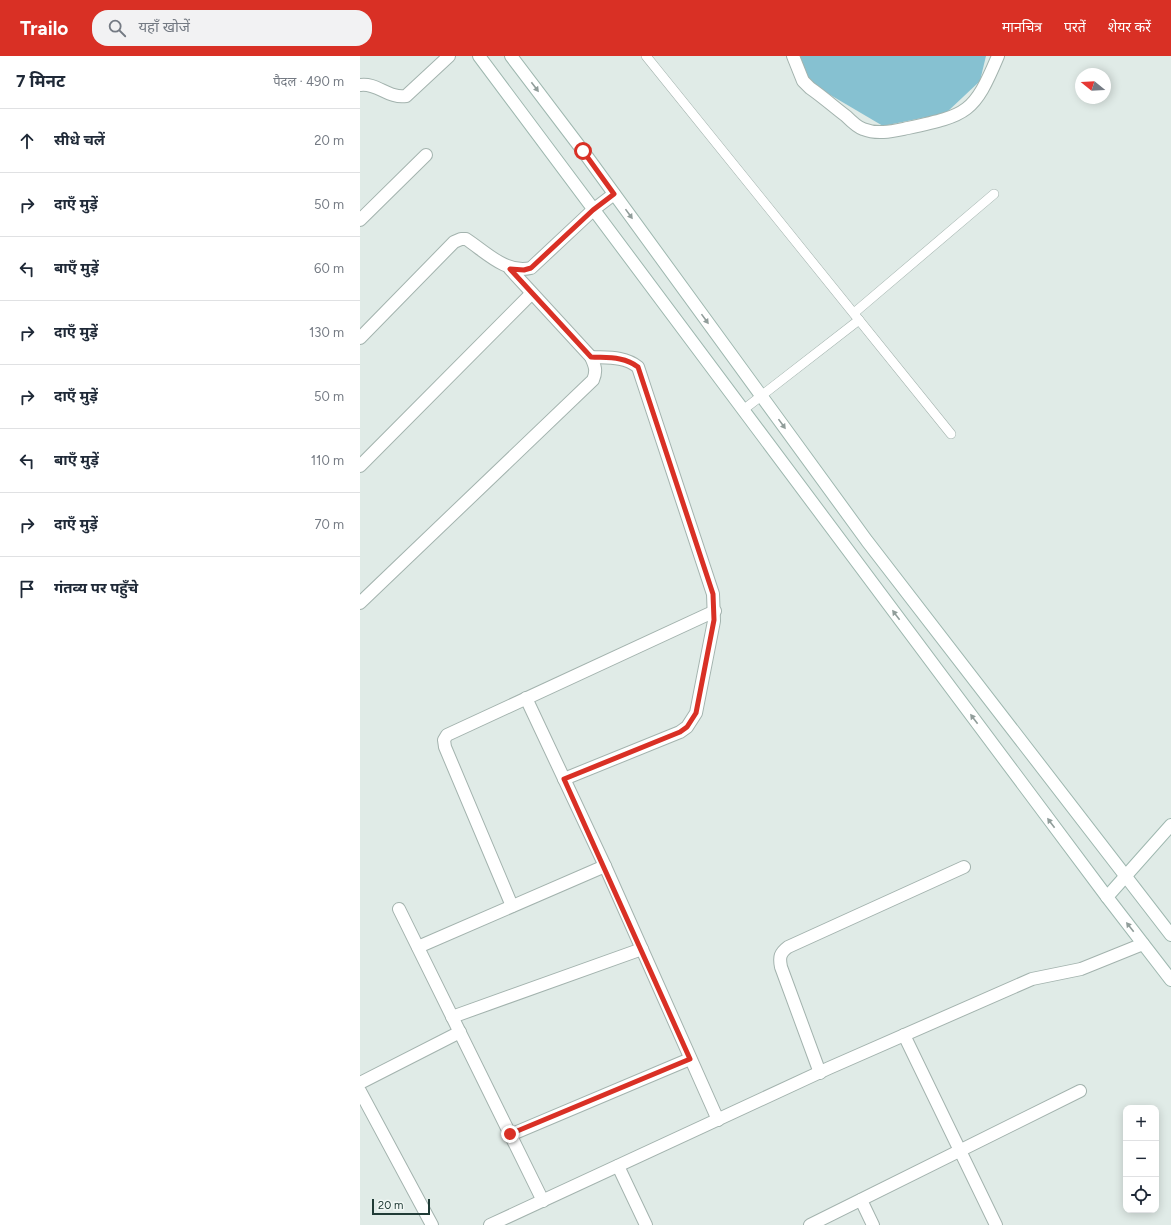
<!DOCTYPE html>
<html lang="hi">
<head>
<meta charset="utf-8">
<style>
	body { margin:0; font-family:Figtree,"Noto Sans Devanagari",sans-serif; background:#f2f2f3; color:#1f2937 }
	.controls { position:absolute; right:12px; bottom:12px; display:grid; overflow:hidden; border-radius:8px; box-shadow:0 2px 10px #0003 }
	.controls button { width:36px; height:36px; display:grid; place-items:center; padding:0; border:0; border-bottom:1px solid #e0e1e3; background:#fff; color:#1f2937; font:20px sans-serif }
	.compass { position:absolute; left:715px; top:12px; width:36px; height:36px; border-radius:50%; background:#fff; box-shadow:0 2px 10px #0003; rotate:288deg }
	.scale { position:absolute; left:12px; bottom:10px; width:58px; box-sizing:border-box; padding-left:4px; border:2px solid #203b36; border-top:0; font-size:11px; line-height:14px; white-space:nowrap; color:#203b36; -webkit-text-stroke:3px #f0f7f4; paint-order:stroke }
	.stop { position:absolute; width:12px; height:12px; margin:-9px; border:3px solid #d93025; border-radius:50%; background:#fff }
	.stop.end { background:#d93025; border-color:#fff; box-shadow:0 1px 4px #0008 }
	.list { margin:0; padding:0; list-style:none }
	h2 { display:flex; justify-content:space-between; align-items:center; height:52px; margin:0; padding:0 16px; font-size:17px }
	h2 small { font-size:13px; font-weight:400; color:#747a83 }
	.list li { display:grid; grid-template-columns:26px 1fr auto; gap:12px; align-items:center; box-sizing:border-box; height:64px; padding:0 16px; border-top:1px solid #e0e1e3 }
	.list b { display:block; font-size:15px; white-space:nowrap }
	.list em { font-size:13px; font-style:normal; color:#747a83 }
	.icon { flex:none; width:22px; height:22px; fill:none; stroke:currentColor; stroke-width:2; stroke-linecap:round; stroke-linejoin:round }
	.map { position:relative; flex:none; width:811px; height:1169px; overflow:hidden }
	header { display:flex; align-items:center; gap:24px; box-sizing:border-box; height:56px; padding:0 20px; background:#d93025; color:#fff }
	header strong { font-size:19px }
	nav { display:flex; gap:22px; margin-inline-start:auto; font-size:14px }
	.search { width:280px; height:36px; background:#f2f2f3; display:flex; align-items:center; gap:10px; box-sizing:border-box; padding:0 14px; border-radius:16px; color:#747a83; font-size:15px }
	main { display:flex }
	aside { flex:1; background:#fff }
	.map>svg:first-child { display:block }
</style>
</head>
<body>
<header>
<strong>Trailo</strong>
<div class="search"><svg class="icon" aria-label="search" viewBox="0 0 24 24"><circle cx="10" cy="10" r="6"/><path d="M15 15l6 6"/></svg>यहाँ खोजें</div>
<nav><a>मानचित्र</a><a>परतें</a><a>शेयर करें</a></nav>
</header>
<main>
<aside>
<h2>7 मिनट<small>पैदल · 490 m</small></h2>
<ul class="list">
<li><svg class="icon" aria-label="ahead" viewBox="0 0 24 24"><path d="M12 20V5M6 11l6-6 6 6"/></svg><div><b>सीधे चलें</b></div><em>20 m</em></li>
<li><svg class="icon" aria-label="right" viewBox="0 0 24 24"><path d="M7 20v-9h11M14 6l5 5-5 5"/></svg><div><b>दाएँ मुड़ें</b></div><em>50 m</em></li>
<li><svg class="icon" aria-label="left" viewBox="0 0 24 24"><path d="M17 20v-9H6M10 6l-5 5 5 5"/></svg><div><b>बाएँ मुड़ें</b></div><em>60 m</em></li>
<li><svg class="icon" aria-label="right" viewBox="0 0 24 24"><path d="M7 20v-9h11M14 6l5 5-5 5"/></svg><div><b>दाएँ मुड़ें</b></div><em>130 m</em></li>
<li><svg class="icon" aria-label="right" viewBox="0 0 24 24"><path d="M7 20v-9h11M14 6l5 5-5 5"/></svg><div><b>दाएँ मुड़ें</b></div><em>50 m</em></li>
<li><svg class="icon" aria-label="left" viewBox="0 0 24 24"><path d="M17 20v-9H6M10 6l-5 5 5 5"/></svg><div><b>बाएँ मुड़ें</b></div><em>110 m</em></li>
<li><svg class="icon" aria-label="right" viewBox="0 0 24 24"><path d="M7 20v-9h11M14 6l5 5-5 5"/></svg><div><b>दाएँ मुड़ें</b></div><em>70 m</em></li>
<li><svg class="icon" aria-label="arrive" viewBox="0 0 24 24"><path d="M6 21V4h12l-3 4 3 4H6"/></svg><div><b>गंतव्य पर पहुँचे</b></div></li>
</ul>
</aside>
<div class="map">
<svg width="811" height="1169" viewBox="0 0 811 1169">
	<rect width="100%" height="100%" fill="#e0ebe7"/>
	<polygon fill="#86c1d1" points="440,0 626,0 620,25 586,57 523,70 450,27"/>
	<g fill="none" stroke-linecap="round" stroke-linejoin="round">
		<g stroke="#a3b3ae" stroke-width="10">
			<g id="lane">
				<polyline points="286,0 591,378"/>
				<polyline points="494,257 634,138"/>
				<polyline points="383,354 499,264"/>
			</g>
		</g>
		<g stroke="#a3b3ae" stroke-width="14">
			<g id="street">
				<path d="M433 0 443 25 450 32C463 41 474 51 486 60 491 65 497 71 503 73 518 79 533 75 548 72 608 59 614 57 638 0"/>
				<path d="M0 29C16 26 29 43 46 40L89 0"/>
				<polyline points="0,164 66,99"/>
				<path d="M0 282 94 186 101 183H106C126 196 146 218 171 212L233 154 254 138"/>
				<polyline points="0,410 171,238"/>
				<path d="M0 547 233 324C237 315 235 310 231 301L150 213"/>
				<polyline points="166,642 245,810 358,1064"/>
				<path d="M204 723 320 676 327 671 336 657 354 565 353 538 278 311C264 300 247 302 231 301"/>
				<polyline points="152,850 85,691 84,684 87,679 355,555"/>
				<polyline points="39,853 183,1145"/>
				<polyline points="58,891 245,810"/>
				<polyline points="92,961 282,893"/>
				<polyline points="544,979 636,1169"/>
				<path d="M460 1017 421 911C419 901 420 897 428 891L604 811"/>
				<polyline points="0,1027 100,976"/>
				<polyline points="0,1035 72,1169"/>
				<polyline points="150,1079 330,1003"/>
				<polyline points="258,1110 286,1169"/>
				<polyline points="501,1144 513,1169"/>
				<polyline points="130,1169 469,1012 672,923 721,913 783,888"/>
				<polyline points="450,1169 720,1035"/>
			</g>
		</g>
		<g stroke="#9eb7af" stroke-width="14">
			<g id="secondary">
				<polyline points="119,0 747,841 811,924"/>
				<polyline points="151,0 223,95 507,485 811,879"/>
				<polyline points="747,841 811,769"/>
			</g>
		</g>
		<use href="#lane" stroke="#fff" stroke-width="9"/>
		<use href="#street" stroke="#fff" stroke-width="12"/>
		<use href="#secondary" stroke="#fff" stroke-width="12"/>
	</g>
	<defs><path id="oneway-solid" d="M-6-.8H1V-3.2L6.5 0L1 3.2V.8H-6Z"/></defs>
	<g fill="#909d9a">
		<use href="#oneway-solid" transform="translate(175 31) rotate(53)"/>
		<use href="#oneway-solid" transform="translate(269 158) rotate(54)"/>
		<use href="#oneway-solid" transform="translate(345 263) rotate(54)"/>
		<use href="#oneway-solid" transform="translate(422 368) rotate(54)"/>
		<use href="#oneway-solid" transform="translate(536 559) rotate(-127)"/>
		<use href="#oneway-solid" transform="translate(614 663) rotate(-127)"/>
		<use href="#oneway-solid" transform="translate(691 767) rotate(-127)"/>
		<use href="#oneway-solid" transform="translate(770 871) rotate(-128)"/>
	</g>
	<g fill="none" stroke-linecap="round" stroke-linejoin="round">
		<path stroke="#d93025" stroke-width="5" d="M150 1078 330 1003 204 723 320 676 327 671 336 657 354 564 353 538 278 311C264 300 247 302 231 301L150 213 164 214 171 212 233 154 254 138 223 95"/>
	</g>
</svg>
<div class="controls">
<button>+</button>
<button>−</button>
<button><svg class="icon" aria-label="locate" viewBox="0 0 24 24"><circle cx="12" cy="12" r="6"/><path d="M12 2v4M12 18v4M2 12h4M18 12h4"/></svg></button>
</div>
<svg class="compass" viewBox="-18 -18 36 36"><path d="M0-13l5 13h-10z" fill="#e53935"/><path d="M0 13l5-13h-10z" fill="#747a83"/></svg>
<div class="scale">20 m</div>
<div class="stop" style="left:223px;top:95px"></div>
<div class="stop end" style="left:150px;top:1078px"></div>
</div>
</main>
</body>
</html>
